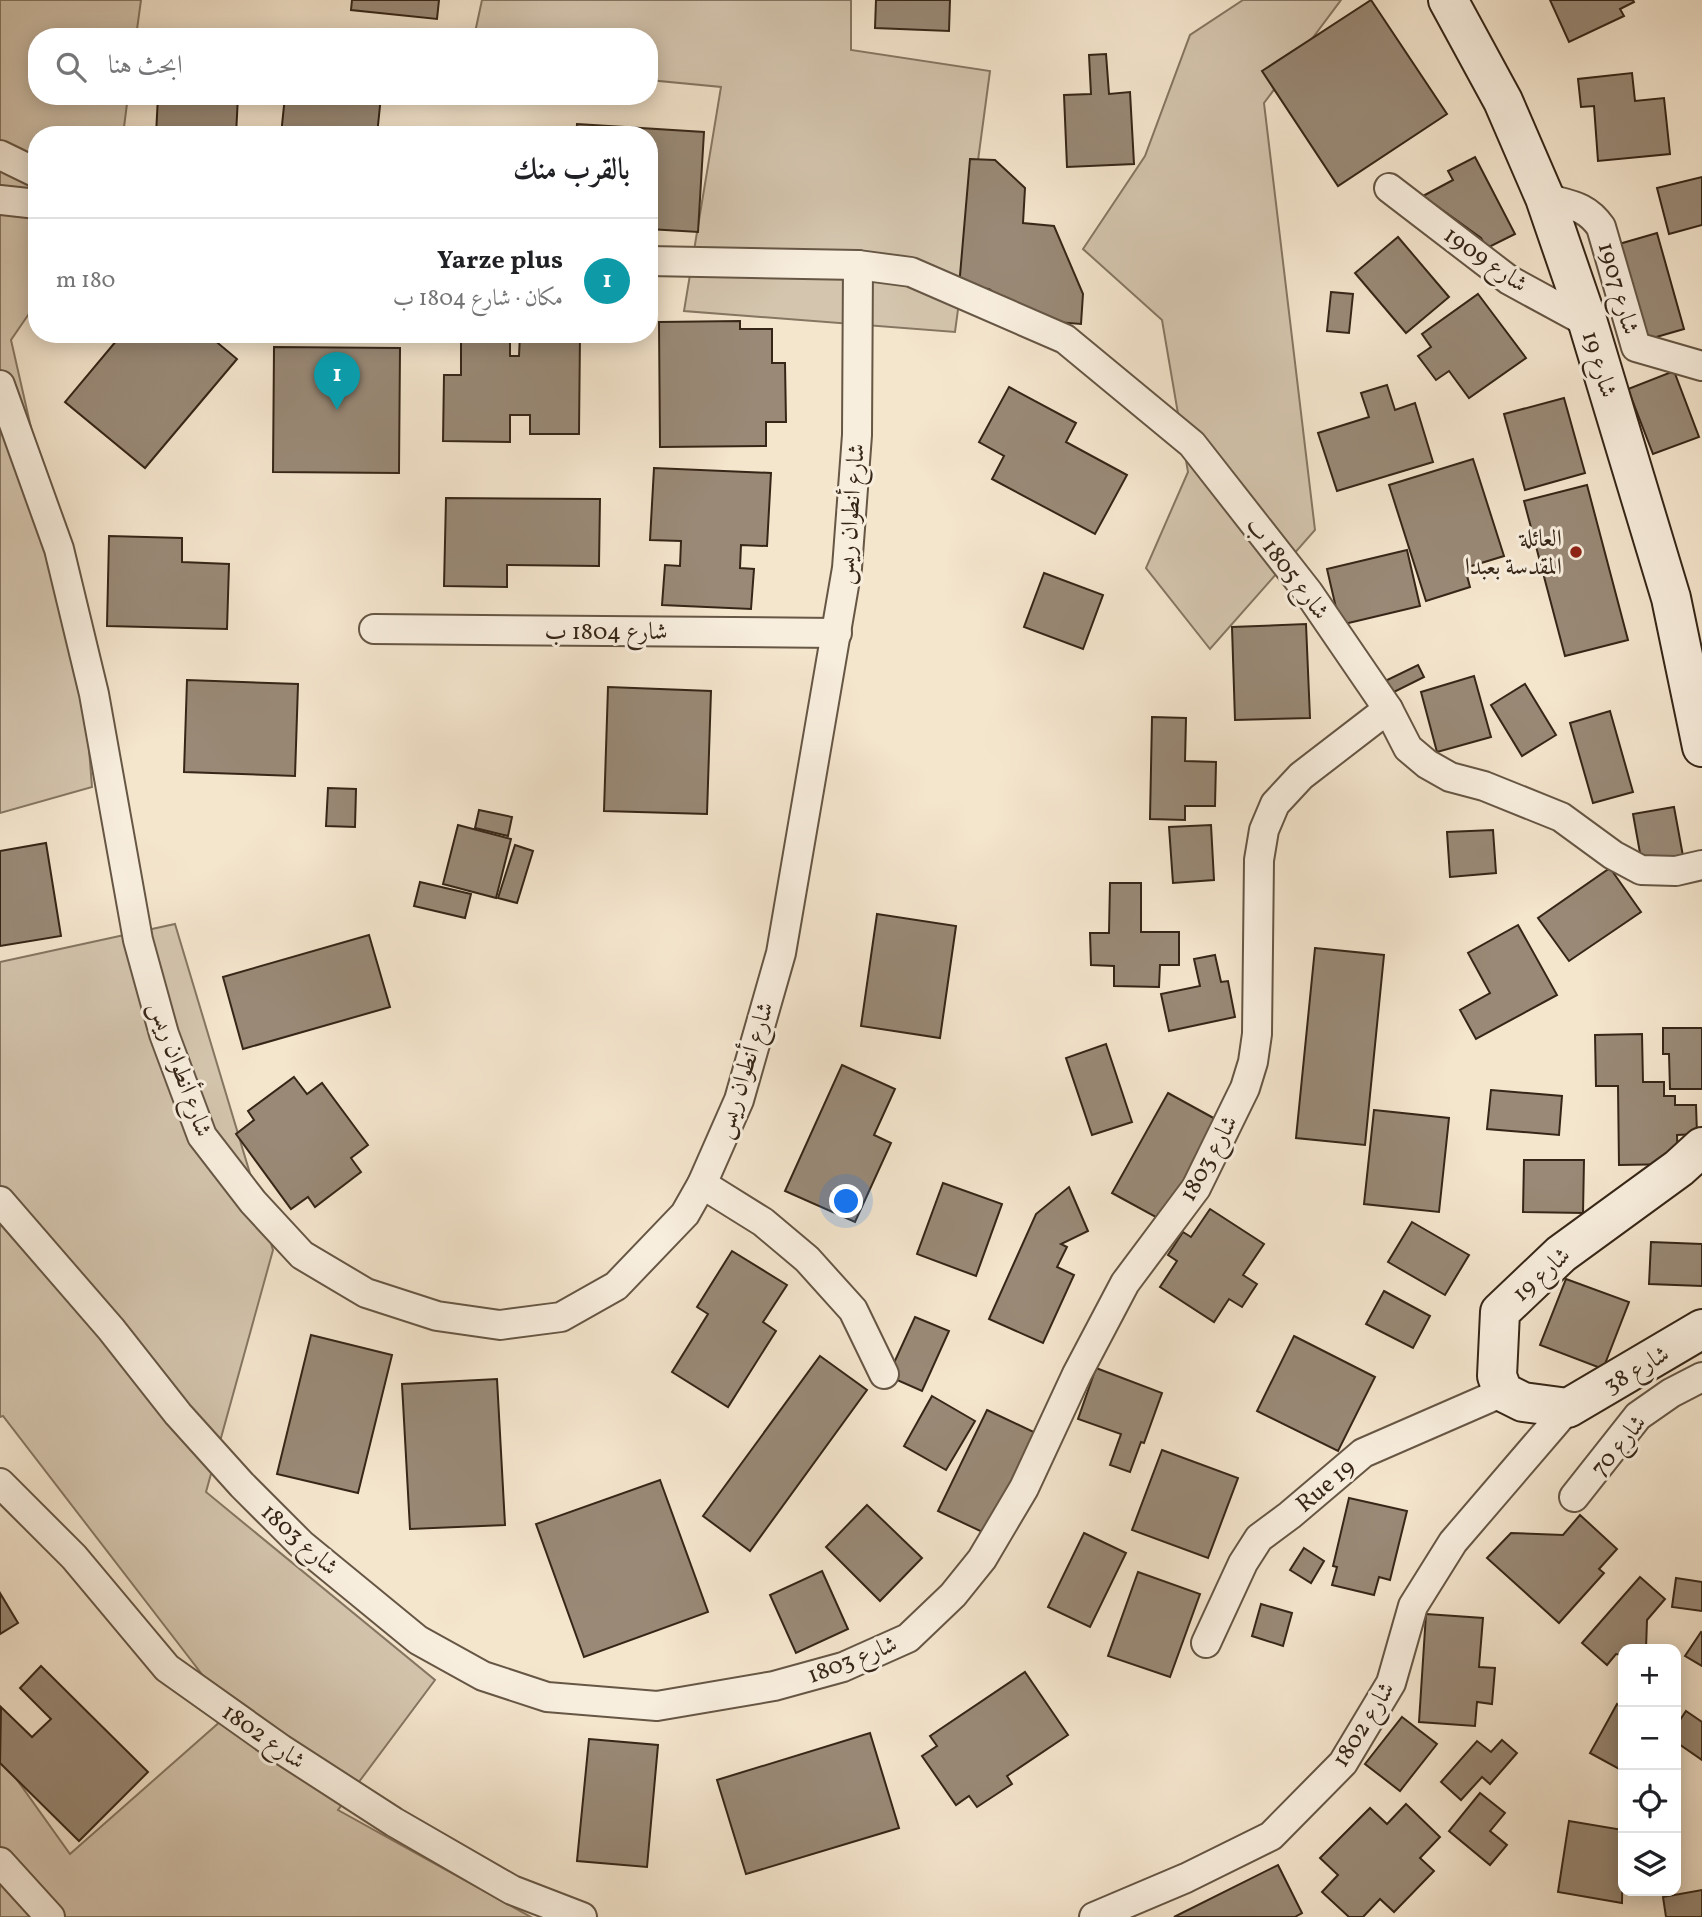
<!DOCTYPE html>
<html lang="ar">
<head>
<meta charset="utf-8">
<style>
	body { margin:0; font-family:Vollkorn,Amiri,serif; background:#f2f2f2; color:#202124; direction:rtl }
	.controls { position:absolute; right:21px; bottom:21px; display:grid; overflow:hidden; border-radius:14px; box-shadow:0 4px 18px #0003 }
	.controls button { width:63px; height:63px; display:grid; place-items:center; padding:0; border:0; border-bottom:2px solid #e0e0e0; background:#fff; color:#202124; font:35px sans-serif }
	.you { position:absolute; left:847px; top:1202px; width:24px; height:24px; margin:-18px; border:5px solid #fff; border-radius:50%; background:#1a73e8; box-shadow:0 0 0 10px #1a73e833 }
	.badge { display:grid; place-items:center; width:46px; height:46px; border-radius:50%; background:#8f2418; color:#fff; font-size:23px; font-weight:700 }
	.pin { position:absolute; translate:-50% -58px; filter:drop-shadow(0 2px 4px #0008) }
	.pin::after { content:''; position:absolute; top:37px; width:24px; height:21px; background:inherit; clip-path:polygon(0 0,100% 0,50% 100%) }
	.list { margin:0; padding:0; list-style:none }
	h2 { display:flex; justify-content:space-between; align-items:center; height:91px; margin:0; padding:0 28px; font-size:30px }
	h2 small { font-size:23px; font-weight:400; color:#757577 }
	.list li { display:grid; grid-template-columns:46px 1fr auto; gap:21px; align-items:center; box-sizing:border-box; height:126px; padding:0 28px; border-top:2px solid #e0e0e0 }
	.list b { display:block; font-size:26px; white-space:nowrap }
	.list p { margin:0; font-size:23px; white-space:nowrap; color:#757577 }
	.list em { font-size:23px; font-style:normal; color:#757577 }
	.icon { flex:none; width:38px; height:38px; fill:none; stroke:currentColor; stroke-width:2; stroke-linecap:round; stroke-linejoin:round }
	.map { position:relative; flex:none; width:1702px; height:1917px; overflow:hidden; direction:ltr }
	.search { position:absolute; background:#fff; box-shadow:0 4px 18px #0003; left:28px; top:28px; width:630px; height:77px; display:flex; align-items:center; gap:18px; box-sizing:border-box; padding:0 24px; border-radius:28px; color:#757577; font-size:26px }
	.panel { position:absolute; background:#fff; box-shadow:0 4px 18px #0003; left:28px; top:126px; width:630px; height:217px; border-radius:28px; direction:rtl }
	.map>svg:first-child { display:block }
</style>
</head>
<body>
<div class="map">
<svg width="1702" height="1917" viewBox="0 0 1702 1917">
	<rect width="100%" height="100%" fill="#f4e5cd"/>
	<filter id="stains"><feTurbulence type="fractalNoise" baseFrequency=".00286" numOctaves="4"/><feColorMatrix values="0 0 0 0 .2 0 0 0 0 .09 0 0 0 0 .02 0 0 0 .5 -.17"/></filter>
	<radialGradient id="worn" r=".72"><stop offset=".6" stop-color="#630" stop-opacity="0"/><stop offset="1" stop-color="#630" stop-opacity=".3"/></radialGradient>
	<g fill="#d4c5ae" stroke="#857662" stroke-width="2">
		<polygon points="0,0 141,0 136,37 37,37 37,96 128,96 123,135 37,135 37,302 11,340 81,647 92,787 0,813"/>
		<polygon points="482,0 851,0 851,50 990,71 955,332 684,311 721,87 649,80 649,37 474,37"/>
		<polygon points="1243,0 1341,0 1264,103 1315,530 1210,649 1146,568 1188,472 1162,320 1083,249 1145,156 1190,35"/>
		<polygon points="175,924 273,1250 206,1492 435,1680 338,1810 531,1917 0,1917 0,1756 70,1854 231,1712 3,1416 0,1417 0,962"/>
	</g>
	<g fill="#998976" stroke="#362617" stroke-width="2">
		<polygon points="352,0 439,0 437,19 351,10"/>
		<polygon points="876,0 950,0 949,31 875,28"/>
		<polygon points="1371,0 1447,114 1338,186 1262,71"/>
		<polygon points="1550,0 1633,0 1634,2 1620,9 1624,16 1569,42"/>
		<polygon points="1106,54 1109,94 1130,92 1134,164 1067,167 1064,95 1091,94 1089,55"/>
		<polygon points="1632,73 1635,101 1664,98 1670,154 1598,161 1594,106 1581,107 1578,79"/>
		<polygon points="158,96 238,96 236,135 156,135"/>
		<polygon points="285,96 381,96 377,135 281,135"/>
		<polygon points="577,124 704,132 698,232 649,229 649,135 576,135"/>
		<polygon points="1475,157 1515,234 1487,248 1481,238 1423,196 1453,180 1448,171"/>
		<polygon points="970,159 995,160 1025,188 1023,223 1054,226 1083,294 1081,324 1044,321 1043,329 989,289 959,287"/>
		<polygon points="1702,177 1702,225 1669,234 1657,188"/>
		<polygon points="1657,233 1684,329 1646,340 1619,244"/>
		<polygon points="1398,237 1449,297 1406,333 1355,273"/>
		<polygon points="1331,292 1353,294 1349,333 1327,331"/>
		<polygon points="1478,294 1526,358 1469,398 1449,371 1436,380 1418,356 1431,347 1422,334"/>
		<polygon points="740,321 740,329 772,329 772,363 785,363 786,422 766,422 766,446 660,447 659,322"/>
		<polygon points="122,334 207,334 237,359 145,468 65,402"/>
		<polygon points="461,334 510,334 510,356 519,356 520,334 580,334 579,434 530,434 530,415 510,415 510,442 443,441 444,375 461,375"/>
		<polygon points="274,347 400,348 399,473 273,472"/>
		<polygon points="1674,371 1699,437 1653,454 1628,389"/>
		<polygon points="1387,385 1395,410 1415,403 1433,462 1337,491 1318,433 1369,417 1361,393"/>
		<polygon points="1009,387 1076,423 1066,442 1127,475 1095,534 992,479 1004,456 979,442"/>
		<polygon points="1564,398 1585,473 1525,490 1504,414"/>
		<polygon points="1473,459 1504,556 1465,568 1470,587 1426,601 1389,485"/>
		<polygon points="654,468 771,473 767,546 741,545 740,568 754,569 751,609 662,605 665,565 680,566 681,541 650,540"/>
		<polygon points="1587,485 1628,640 1565,656 1524,501"/>
		<polygon points="446,498 600,499 599,566 507,565 507,587 444,586"/>
		<polygon points="109,536 182,538 182,562 229,564 227,629 107,626"/>
		<polygon points="1407,550 1420,606 1340,625 1327,569"/>
		<polygon points="1044,573 1103,595 1083,649 1024,627"/>
		<polygon points="1306,624 1310,718 1235,720 1232,627"/>
		<polygon points="1418,665 1424,677 1386,696 1379,684"/>
		<polygon points="1474,676 1491,737 1437,752 1421,692"/>
		<polygon points="187,680 298,684 295,776 184,772"/>
		<polygon points="1525,684 1556,735 1522,756 1491,705"/>
		<polygon points="608,687 711,691 707,814 604,811"/>
		<polygon points="1610,711 1633,792 1593,803 1570,723"/>
		<polygon points="1152,717 1186,718 1185,761 1216,762 1215,806 1185,806 1185,820 1150,819"/>
		<polygon points="328,788 356,789 355,827 326,826"/>
		<polygon points="1674,807 1683,856 1642,864 1633,814"/>
		<polygon points="479,810 512,817 508,836 475,828"/>
		<polygon points="458,825 511,839 496,898 443,884"/>
		<polygon points="1211,825 1214,880 1173,883 1169,827"/>
		<polygon points="1493,830 1496,873 1450,877 1447,832"/>
		<polygon points="46,843 61,936 0,946 0,851"/>
		<polygon points="515,845 533,851 517,903 498,898"/>
		<polygon points="1610,868 1641,912 1569,961 1538,918"/>
		<polygon points="420,882 471,894 465,918 414,906"/>
		<polygon points="1110,883 1141,883 1141,932 1179,932 1179,965 1160,965 1159,987 1114,986 1114,966 1091,965 1090,933 1109,933"/>
		<polygon points="877,914 956,926 940,1038 861,1026"/>
		<polygon points="1518,925 1557,995 1476,1039 1460,1010 1490,993 1468,953"/>
		<polygon points="369,935 390,1007 243,1049 223,977"/>
		<polygon points="1315,948 1384,955 1365,1145 1296,1138"/>
		<polygon points="1215,955 1221,982 1228,981 1235,1017 1169,1031 1161,994 1200,986 1194,959"/>
		<polygon points="1663,1028 1702,1028 1702,1089 1670,1089 1669,1054 1663,1054"/>
		<polygon points="1642,1034 1643,1082 1664,1082 1664,1096 1675,1096 1675,1105 1696,1105 1697,1134 1677,1135 1678,1164 1619,1165 1618,1086 1596,1086 1595,1035"/>
		<polygon points="1106,1044 1132,1122 1092,1135 1066,1058"/>
		<polygon points="842,1065 895,1089 874,1135 891,1143 855,1222 785,1191"/>
		<polygon points="294,1077 307,1094 322,1083 368,1145 351,1158 361,1172 315,1207 308,1197 291,1209 236,1134 254,1120 248,1111"/>
		<polygon points="1491,1090 1562,1096 1559,1135 1487,1129"/>
		<polygon points="1168,1093 1219,1121 1163,1221 1112,1193"/>
		<polygon points="1374,1110 1449,1118 1439,1212 1364,1204"/>
		<polygon points="1524,1160 1584,1160 1583,1213 1523,1212"/>
		<polygon points="943,1183 1002,1204 976,1276 917,1254"/>
		<polygon points="1069,1187 1088,1231 1061,1244 1067,1247 1057,1267 1074,1275 1043,1343 989,1319 1036,1214"/>
		<polygon points="1210,1209 1264,1244 1243,1275 1257,1284 1242,1307 1229,1299 1214,1322 1160,1287 1177,1261 1168,1255 1183,1232 1191,1237"/>
		<polygon points="1412,1222 1469,1255 1445,1295 1388,1262"/>
		<polygon points="1651,1242 1702,1244 1702,1286 1649,1284"/>
		<polygon points="732,1251 787,1285 763,1322 776,1331 728,1407 672,1372 708,1314 697,1307"/>
		<polygon points="1566,1279 1629,1302 1603,1369 1540,1345"/>
		<polygon points="1384,1291 1430,1316 1413,1348 1366,1324"/>
		<polygon points="915,1317 949,1331 922,1391 888,1376"/>
		<polygon points="311,1335 392,1355 358,1493 277,1474"/>
		<polygon points="1294,1336 1375,1377 1338,1451 1257,1411"/>
		<polygon points="820,1356 867,1390 750,1551 703,1516"/>
		<polygon points="1096,1368 1162,1393 1144,1443 1141,1442 1130,1472 1110,1465 1121,1434 1078,1419"/>
		<polygon points="497,1379 505,1525 410,1529 402,1384"/>
		<polygon points="932,1396 975,1421 946,1470 904,1446"/>
		<polygon points="987,1410 1042,1436 993,1537 938,1511"/>
		<polygon points="1162,1450 1238,1478 1208,1558 1132,1530"/>
		<polygon points="660,1480 708,1612 584,1657 536,1524"/>
		<polygon points="1349,1498 1407,1511 1390,1580 1379,1577 1374,1595 1332,1585 1337,1567 1333,1566"/>
		<polygon points="867,1505 922,1558 880,1601 826,1547"/>
		<polygon points="1580,1515 1617,1549 1599,1569 1604,1573 1559,1623 1487,1558 1511,1533 1563,1535"/>
		<polygon points="1084,1533 1126,1553 1090,1627 1048,1607"/>
		<polygon points="1304,1548 1324,1561 1311,1583 1290,1570"/>
		<polygon points="822,1571 848,1629 796,1653 770,1595"/>
		<polygon points="1138,1572 1200,1594 1170,1677 1108,1656"/>
		<polygon points="1640,1577 1665,1599 1647,1620 1646,1649 1623,1649 1623,1655 1616,1654 1607,1665 1582,1643"/>
		<polygon points="1676,1578 1702,1582 1702,1611 1672,1607"/>
		<polygon points="0,1593 18,1623 0,1634"/>
		<polygon points="1261,1604 1292,1613 1283,1646 1252,1636"/>
		<polygon points="1426,1614 1483,1618 1479,1667 1495,1668 1492,1704 1477,1702 1475,1726 1419,1722"/>
		<polygon points="1701,1632 1702,1633 1702,1666 1685,1656"/>
		<polygon points="41,1666 148,1772 79,1841 0,1763 1,1707 32,1737 51,1719 20,1688"/>
		<polygon points="1025,1672 1068,1735 1007,1776 1012,1784 977,1807 969,1796 956,1805 922,1756 937,1746 930,1736"/>
		<polygon points="1617,1704 1623,1708 1623,1767 1621,1770 1590,1753"/>
		<polygon points="1686,1711 1702,1722 1702,1760 1676,1742 1676,1726"/>
		<polygon points="1402,1717 1437,1744 1400,1791 1365,1764"/>
		<polygon points="870,1733 899,1828 746,1874 717,1780"/>
		<polygon points="589,1739 658,1745 647,1867 577,1861"/>
		<polygon points="1502,1740 1517,1753 1490,1784 1482,1777 1461,1800 1441,1782 1477,1741 1491,1752"/>
		<polygon points="1480,1793 1505,1813 1490,1831 1507,1845 1490,1865 1449,1831"/>
		<polygon points="1406,1804 1440,1837 1420,1858 1434,1871 1394,1912 1380,1899 1363,1917 1349,1917 1322,1892 1338,1875 1320,1858 1370,1808 1387,1824"/>
		<polygon points="1569,1821 1623,1830 1622,1903 1558,1892"/>
		<polygon points="1278,1865 1302,1913 1295,1917 1174,1917"/>
		<polygon points="1702,1890 1702,1917 1666,1917 1663,1897"/>
	</g>
	<g fill="none" stroke-linecap="round" stroke-linejoin="round">
		<g stroke="#665644" stroke-width="32">
			<g id="street">
				<polyline points="0,155 37,173"/>
				<polyline points="1389,188 1509,280 1588,323"/>
				<path d="M1545 198C1569 205 1586 205 1601 227L1636 347 1702 366"/>
				<polyline points="0,200 37,204"/>
				<polyline points="649,261 858,265 911,272 1065,339 1192,444 1308,592 1388,709 1408,748 1427,764 1450,777 1484,786 1561,817 1613,855 1641,870 1676,871 1702,865"/>
				<polyline points="0,385 59,549 94,694 138,940 164,1034 202,1136 253,1202 302,1255 366,1293 437,1316 500,1325 561,1317 616,1286 685,1214 702,1184 739,1100 781,953 847,568 857,435 858,265"/>
				<polyline points="374,629 837,633"/>
				<polyline points="702,1184 763,1222 807,1259 853,1310 884,1374"/>
				<polyline points="0,1201 111,1329 178,1414 242,1485 301,1544 418,1640 483,1676 547,1697 657,1706 774,1686 843,1667 908,1638 953,1595 982,1559 1024,1488 1077,1374 1125,1283 1196,1188 1245,1088 1253,1062 1257,1034 1259,860 1264,830 1275,804 1301,776 1388,709"/>
				<polyline points="0,1483 74,1557 167,1668 281,1749 394,1822 512,1890 582,1917"/>
				<polyline points="1574,1497 1638,1416 1671,1393 1702,1377"/>
				<polyline points="1206,1643 1243,1563 1259,1538 1290,1515 1363,1453 1503,1392"/>
				<polyline points="0,1862 50,1917"/>
				<polyline points="1094,1917 1186,1878 1271,1836 1343,1763 1391,1683 1413,1606 1453,1542 1568,1408"/>
			</g>
		</g>
		<g stroke="#362617" stroke-width="42">
			<g id="secondary">
				<polyline points="1448,0 1503,101 1545,198 1588,323 1671,598 1702,747"/>
				<polyline points="1702,1147 1679,1168 1561,1254 1500,1312 1497,1376 1503,1392 1523,1402 1568,1408 1702,1329"/>
			</g>
		</g>
		<use href="#street" stroke="#f8eede" stroke-width="28"/>
		<use href="#secondary" stroke="#f8eede" stroke-width="38"/>
	</g>
	<circle fill="#8f2418" stroke="#f8eede" stroke-width="2.5" cx="1576" cy="552" r="7"/>
	<g text-anchor="middle" stroke-width="6" stroke-linejoin="round" paint-order="stroke">
		<g font-size="24" fill="#362617" stroke="#f8eede">
			<text transform="translate(1486 259) rotate(35)" y="8">شارع 1909</text>
			<text transform="translate(1619 288) rotate(74)" y="8">شارع 1907</text>
			<text transform="translate(1600 364) rotate(73)" y="8">شارع 19</text>
			<text transform="translate(850 514) rotate(-85)" y="8">شارع أنطوان ريس</text>
			<text transform="translate(1288 568) rotate(53)" y="8">شارع 1805 ب</text>
			<text x="606" y="639">شارع 1804 ب</text>
			<text transform="translate(181 1069) rotate(70)" y="8">شارع أنطوان ريس</text>
			<text transform="translate(744 1070) rotate(-72)" y="8">شارع أنطوان ريس</text>
			<text transform="translate(1208 1158) rotate(-61)" y="8">شارع 1803</text>
			<text transform="translate(1541 1274) rotate(-42)" y="8">شارع 19</text>
			<text transform="translate(1636 1369) rotate(-30)" y="8">شارع 38</text>
			<text transform="translate(1618 1445) rotate(-50)" y="8">شارع 70</text>
			<text transform="translate(1325 1485) rotate(-40)" y="8">Rue 19</text>
			<text transform="translate(300 1539) rotate(42)" y="8">شارع 1803</text>
			<text transform="translate(852 1659) rotate(-21)" y="8">شارع 1803</text>
			<text transform="translate(1363 1724) rotate(-58)" y="8">شارع 1802</text>
			<text transform="translate(264 1736) rotate(35)" y="8">شارع 1802</text>
		</g>
		<g font-size="24" fill="#362617" stroke="#f8eede" text-anchor="end">
			<text x="1562" y="546">العائلة<tspan x="1562" dy="28">المقدسة بعبدا</tspan></text>
		</g>
	</g>
	<rect width="100%" height="100%" filter="url(#stains)"/>
	<rect width="100%" height="100%" fill="url(#worn)"/>
</svg>
<div class="controls">
<button>+</button>
<button>−</button>
<button><svg class="icon" aria-label="locate" viewBox="0 0 24 24"><circle cx="12" cy="12" r="6"/><path d="M12 2v4M12 18v4M2 12h4M18 12h4"/></svg></button>
<button><svg class="icon" aria-label="layers" viewBox="0 0 24 24"><path d="M12 4l9 5-9 5-9-5zM3 14l9 5 9-5"/></svg></button>
</div>
<div class="you"></div>
<div class="pin badge" style="left:337px;top:410px;background:#0f9aa8">1</div>
<div class="search"><svg class="icon" aria-label="search" viewBox="0 0 24 24"><circle cx="10" cy="10" r="6"/><path d="M15 15l6 6"/></svg>ابحث هنا</div>
<section class="panel">
<h2>بالقرب منك<small></small></h2>
<ul class="list">
<li><span class="badge" style="background:#0f9aa8">1</span><div><b>Yarze plus</b><p>مكان · شارع 1804 ب</p></div><em>180 m</em></li>
</ul>
</section>
</div>
</body>
</html>
